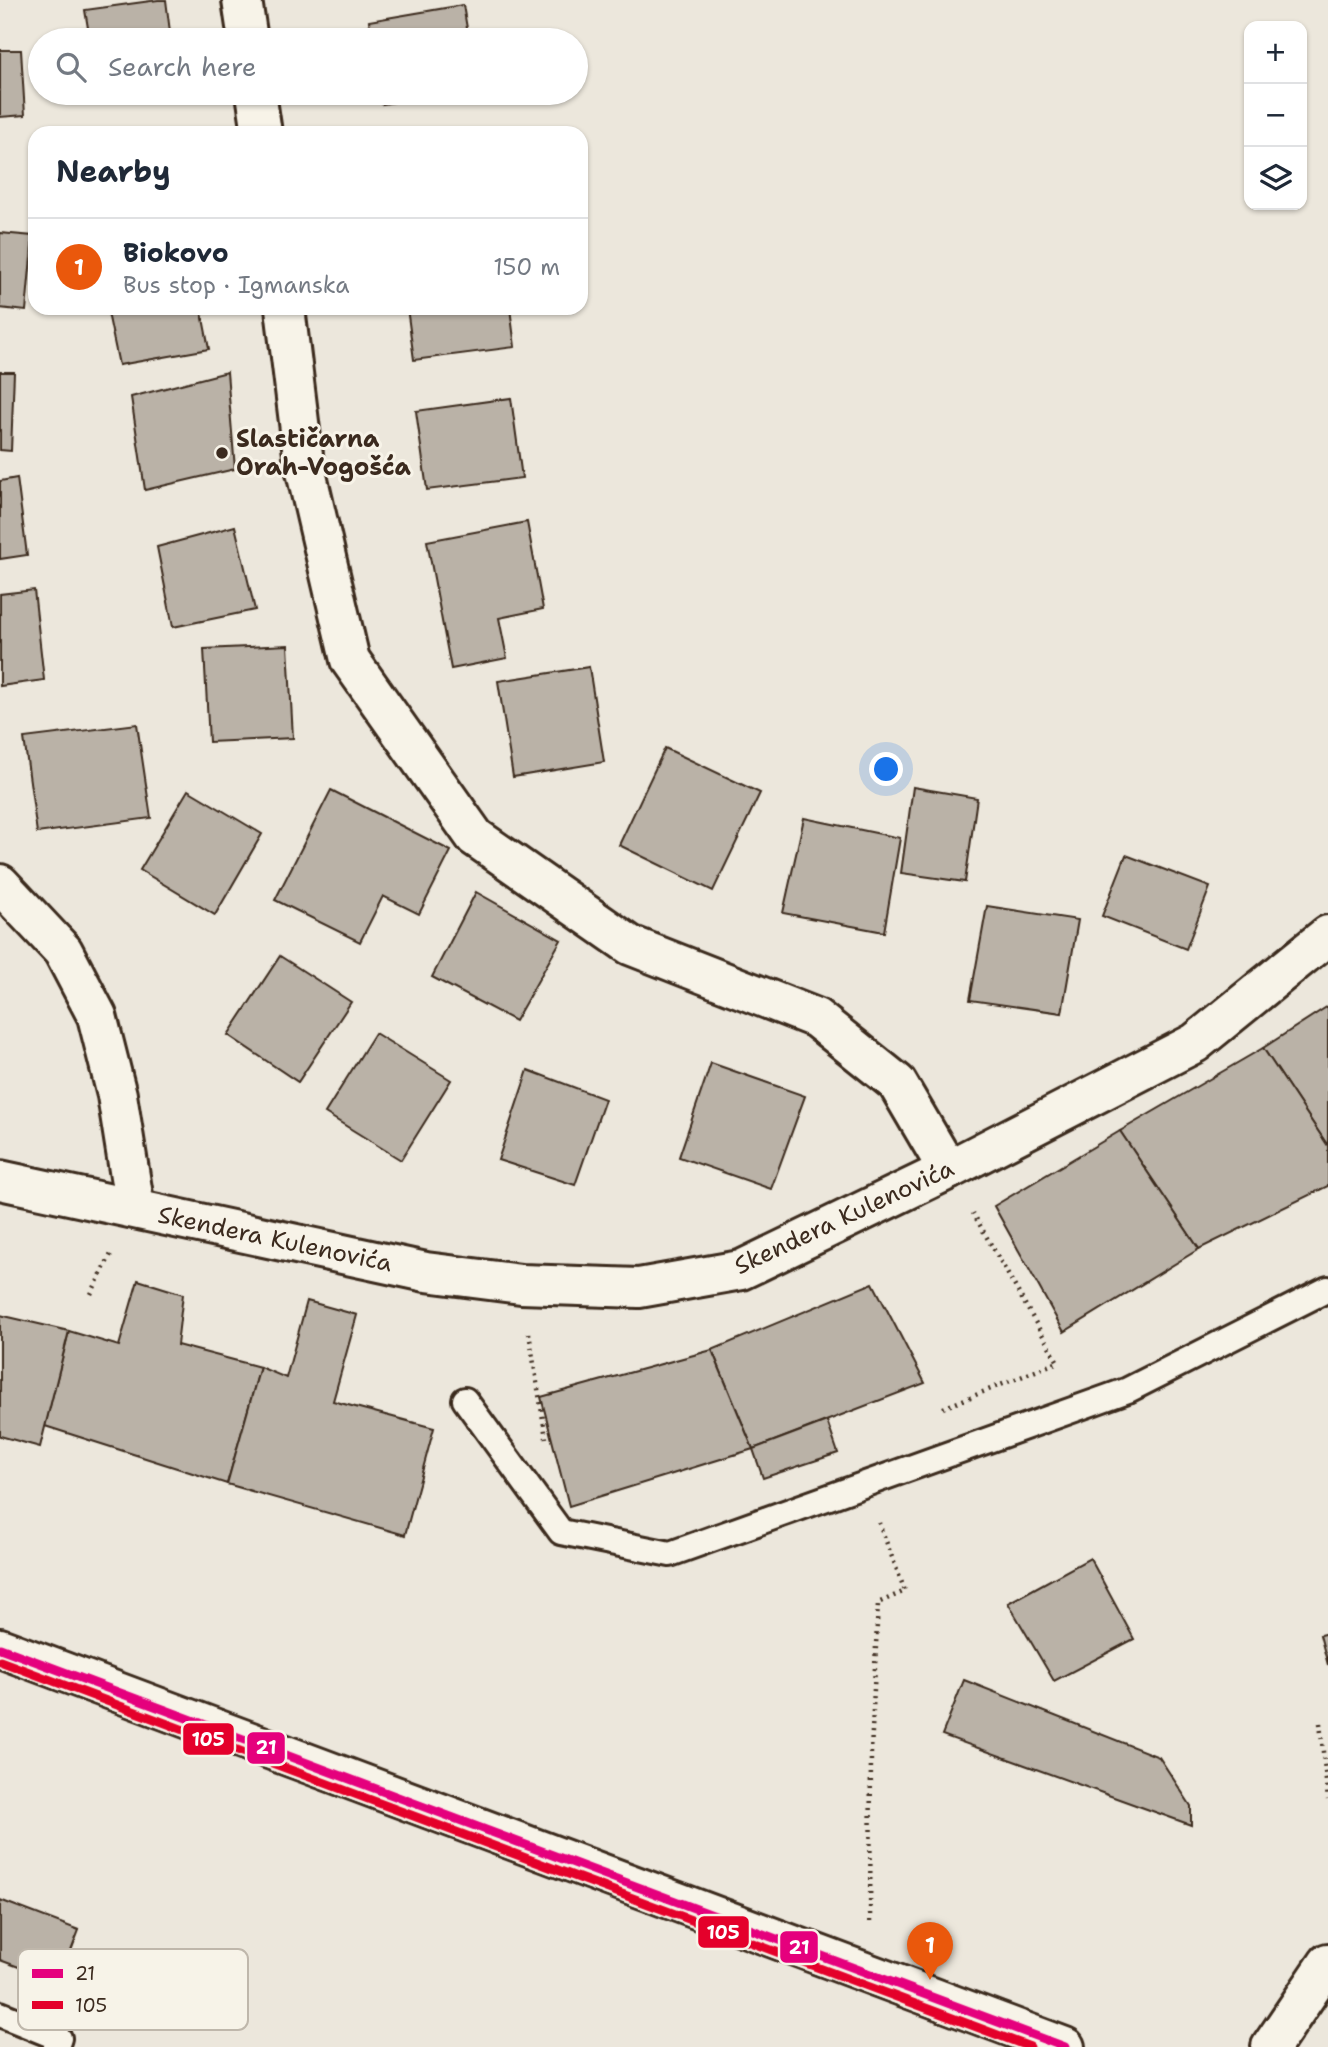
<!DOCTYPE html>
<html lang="en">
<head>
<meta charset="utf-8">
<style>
	body { margin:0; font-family:"Shantell Sans",sans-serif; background:#f6f6f7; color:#1f2937 }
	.controls { position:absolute; right:21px; top:21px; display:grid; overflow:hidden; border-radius:14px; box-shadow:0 2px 5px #0004 }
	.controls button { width:63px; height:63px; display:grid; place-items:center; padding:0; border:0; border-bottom:2px solid #e0e1e3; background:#fff; color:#1f2937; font:35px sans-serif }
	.you { position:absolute; left:887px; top:770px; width:24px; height:24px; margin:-18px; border:5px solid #fff; border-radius:50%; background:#1a73e8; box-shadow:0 0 0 10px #1a73e833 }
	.badge { display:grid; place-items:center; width:46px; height:46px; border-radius:50%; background:#ea580c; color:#fff; font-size:23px; font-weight:700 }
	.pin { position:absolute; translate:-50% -58px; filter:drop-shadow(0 2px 4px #0008) }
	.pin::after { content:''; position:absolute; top:37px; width:24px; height:21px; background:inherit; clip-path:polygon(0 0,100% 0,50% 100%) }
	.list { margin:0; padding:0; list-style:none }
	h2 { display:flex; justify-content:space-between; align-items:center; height:91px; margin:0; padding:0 28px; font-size:30px }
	h2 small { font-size:23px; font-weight:400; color:#747a83 }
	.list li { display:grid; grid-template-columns:46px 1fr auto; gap:21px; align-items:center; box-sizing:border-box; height:98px; padding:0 28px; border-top:2px solid #e0e1e3 }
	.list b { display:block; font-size:26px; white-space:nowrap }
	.list p { margin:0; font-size:23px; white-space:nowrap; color:#747a83 }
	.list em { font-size:23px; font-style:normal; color:#747a83 }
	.icon { flex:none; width:38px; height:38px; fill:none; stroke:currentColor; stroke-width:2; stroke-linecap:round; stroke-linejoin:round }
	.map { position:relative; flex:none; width:1328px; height:2047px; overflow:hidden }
	.search { position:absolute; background:#fff; box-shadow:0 2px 5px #0004; left:28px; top:28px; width:560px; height:77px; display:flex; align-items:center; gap:18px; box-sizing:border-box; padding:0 24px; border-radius:38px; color:#747a83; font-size:26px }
	.panel { position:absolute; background:#fff; box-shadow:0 2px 5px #0004; left:28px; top:126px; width:560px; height:189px; border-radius:21px }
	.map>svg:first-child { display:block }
</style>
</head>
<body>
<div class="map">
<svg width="1328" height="2047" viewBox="0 0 1328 2047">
	<rect width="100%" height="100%" fill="#ece7dc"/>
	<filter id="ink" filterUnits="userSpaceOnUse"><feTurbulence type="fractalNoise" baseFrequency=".0143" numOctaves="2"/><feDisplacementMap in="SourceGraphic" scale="14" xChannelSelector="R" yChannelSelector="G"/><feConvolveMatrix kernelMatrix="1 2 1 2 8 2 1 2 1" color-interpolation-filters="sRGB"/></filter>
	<g filter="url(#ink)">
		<g fill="#bab2a7" stroke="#3b2a1e" stroke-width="2">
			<polygon points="158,0 166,0 171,40 90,40 85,10"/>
			<polygon points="463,5 469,40 372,40 369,21"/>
			<polygon points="0,50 21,50 25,115 0,117"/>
			<polygon points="380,93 450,93 382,104"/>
			<polygon points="0,233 33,236 26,311 0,308"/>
			<polygon points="107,308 201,308 209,349 119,365"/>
			<polygon points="407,308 510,308 515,347 414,360"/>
			<polygon points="0,372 14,372 11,451 0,450"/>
			<polygon points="227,372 235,469 145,490 131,397"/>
			<polygon points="511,398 522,478 427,490 416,411"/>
			<polygon points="17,478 27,555 0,559 0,481"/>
			<polygon points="527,522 543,609 499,618 507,658 451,669 427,541"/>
			<polygon points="235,526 255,610 173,627 157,547"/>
			<polygon points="34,590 44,680 0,686 0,594"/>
			<polygon points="288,645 293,738 209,742 204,649"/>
			<polygon points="589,667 604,762 513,777 498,681"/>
			<polygon points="137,724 151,818 37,833 24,738"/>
			<polygon points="665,748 760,793 713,891 619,845"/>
			<polygon points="913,787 977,798 965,882 901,873"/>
			<polygon points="188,790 262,834 215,915 140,870"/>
			<polygon points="331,790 451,851 419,914 383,896 360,942 275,900"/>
			<polygon points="804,818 900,838 884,932 783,913"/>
			<polygon points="1126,855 1210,887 1186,949 1102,916"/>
			<polygon points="476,892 561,940 515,1021 432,977"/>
			<polygon points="987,906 1078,920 1062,1013 970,1000"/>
			<polygon points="280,956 351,1002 298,1082 228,1035"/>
			<polygon points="1328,1006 1328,1146 1263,1048"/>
			<polygon points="375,1033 451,1080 401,1160 325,1113"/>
			<polygon points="1263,1048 1328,1146 1328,1186 1199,1249 1120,1131"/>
			<polygon points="711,1063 805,1096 771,1189 679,1157"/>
			<polygon points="528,1070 605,1099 575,1185 498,1160"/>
			<polygon points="1120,1131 1199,1249 1064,1332 994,1206"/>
			<polygon points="138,1280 183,1294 177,1345 260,1367 227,1484 45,1426 69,1331 119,1346"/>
			<polygon points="873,1283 925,1383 753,1449 712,1350"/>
			<polygon points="307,1301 357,1315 333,1401 434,1428 405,1535 227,1484 260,1367 286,1378"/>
			<polygon points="0,1315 69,1331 40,1447 0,1436"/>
			<polygon points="712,1350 753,1449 569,1506 541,1397"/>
			<polygon points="827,1421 838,1453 763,1478 753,1449"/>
			<polygon points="1090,1558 1134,1639 1054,1681 1008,1603"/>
			<polygon points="1328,1633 1328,1665 1320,1635"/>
			<polygon points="964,1680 1159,1757 1191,1806 1191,1825 942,1735"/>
			<polygon points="0,1900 79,1930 59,1982 0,1960"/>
		</g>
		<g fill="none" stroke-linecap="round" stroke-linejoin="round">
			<g stroke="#3b2a1e" stroke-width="30">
				<g id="lane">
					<polyline points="465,1400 561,1532 670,1554 1128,1390 1328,1289"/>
					<polyline points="0,2014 59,2038 56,2047"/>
				</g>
			</g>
			<g stroke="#3b2a1e" stroke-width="44">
				<g id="street">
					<polyline points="242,0 248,40"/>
					<polyline points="256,93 262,133"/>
					<polyline points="285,308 304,463 350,660 475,837 630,945 816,1018 897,1083 948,1170"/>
					<polyline points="0,884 63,951 97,1016 117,1095 135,1208"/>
					<polyline points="0,1180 426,1272 521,1284 639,1288 741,1270 948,1170 1195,1043 1328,935"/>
					<polyline points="1271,2047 1328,1963"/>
				</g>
			</g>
			<g stroke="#3b2a1e" stroke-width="44">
				<polyline id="primary" points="0,1648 1065,2047"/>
			</g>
			<g stroke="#3b2a1e" stroke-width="4.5" stroke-dasharray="2 5" stroke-linecap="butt">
				<polyline points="91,1294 111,1254"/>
				<polyline points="529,1333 546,1438"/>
				<polyline points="943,1408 1058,1362 973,1213"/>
				<polyline points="1320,1723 1328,1800"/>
				<polyline points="870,1922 871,1752 878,1603 905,1591 879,1523"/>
			</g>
			<use href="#lane" stroke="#f7f3e8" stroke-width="24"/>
			<use href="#street" stroke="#f7f3e8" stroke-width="38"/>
			<use href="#primary" stroke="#f7f3e8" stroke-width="38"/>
			<g stroke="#f7f3e8" stroke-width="14">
				<polyline id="bus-1" points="0,1648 1065,2047"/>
			</g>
			<g stroke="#f7f3e8" stroke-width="14">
				<polyline id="bus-2" points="0,1661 1030,2047"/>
			</g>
			<use href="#bus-1" stroke="#e5007d" stroke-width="9"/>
			<use href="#bus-2" stroke="#e4002b" stroke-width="9"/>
		</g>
	</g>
	<circle fill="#3b2a1e" stroke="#f7f3e8" stroke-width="2.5" cx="222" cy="453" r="7"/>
	<g text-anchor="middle" stroke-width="6" stroke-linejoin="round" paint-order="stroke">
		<g font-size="24" font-weight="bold" fill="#3b2a1e" stroke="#f7f3e8" text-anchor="start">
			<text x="236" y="447">Slastičarna<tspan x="236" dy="28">Orah-Vogošća</tspan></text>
		</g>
		<g font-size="24" fill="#3b2a1e" stroke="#f7f3e8">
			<text transform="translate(844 1217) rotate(-25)" y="8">Skendera Kulenovića</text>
			<text transform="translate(275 1239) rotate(12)" y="8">Skendera Kulenovića</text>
		</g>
	</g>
	<rect x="18" y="1949" width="230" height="81" rx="10" fill="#f7f3e8" stroke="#bfb7ab" stroke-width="2"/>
	<rect x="32" y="1969" width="31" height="9" fill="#e5007d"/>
	<rect x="32" y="2001" width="31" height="8" fill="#e4002b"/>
	<g font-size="19" fill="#3b2a1e">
		<text x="75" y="1980">21</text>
		<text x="75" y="2012">105</text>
	</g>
	<g stroke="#f7f3e8" stroke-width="2.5">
		<rect x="182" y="1722" width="53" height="34" rx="7" fill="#e4002b"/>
		<rect x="246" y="1731" width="40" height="34" rx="7" fill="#e5007d"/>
		<rect x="697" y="1915" width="53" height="34" rx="7" fill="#e4002b"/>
		<rect x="779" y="1930" width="40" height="34" rx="7" fill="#e5007d"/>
	</g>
	<g font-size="19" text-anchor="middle" font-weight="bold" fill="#fff">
		<text x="208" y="1746">105</text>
		<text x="266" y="1754">21</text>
		<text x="723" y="1939">105</text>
		<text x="799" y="1954">21</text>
	</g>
</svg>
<div class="controls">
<button>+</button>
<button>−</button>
<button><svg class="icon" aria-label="layers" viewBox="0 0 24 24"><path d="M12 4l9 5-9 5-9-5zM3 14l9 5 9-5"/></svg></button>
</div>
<div class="you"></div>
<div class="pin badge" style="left:930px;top:1980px">1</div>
<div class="search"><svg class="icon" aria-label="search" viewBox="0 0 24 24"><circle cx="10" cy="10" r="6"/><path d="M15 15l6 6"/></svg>Search here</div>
<section class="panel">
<h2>Nearby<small></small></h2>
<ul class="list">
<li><span class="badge">1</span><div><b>Biokovo</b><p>Bus stop · Igmanska</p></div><em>150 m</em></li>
</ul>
</section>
</div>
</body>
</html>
